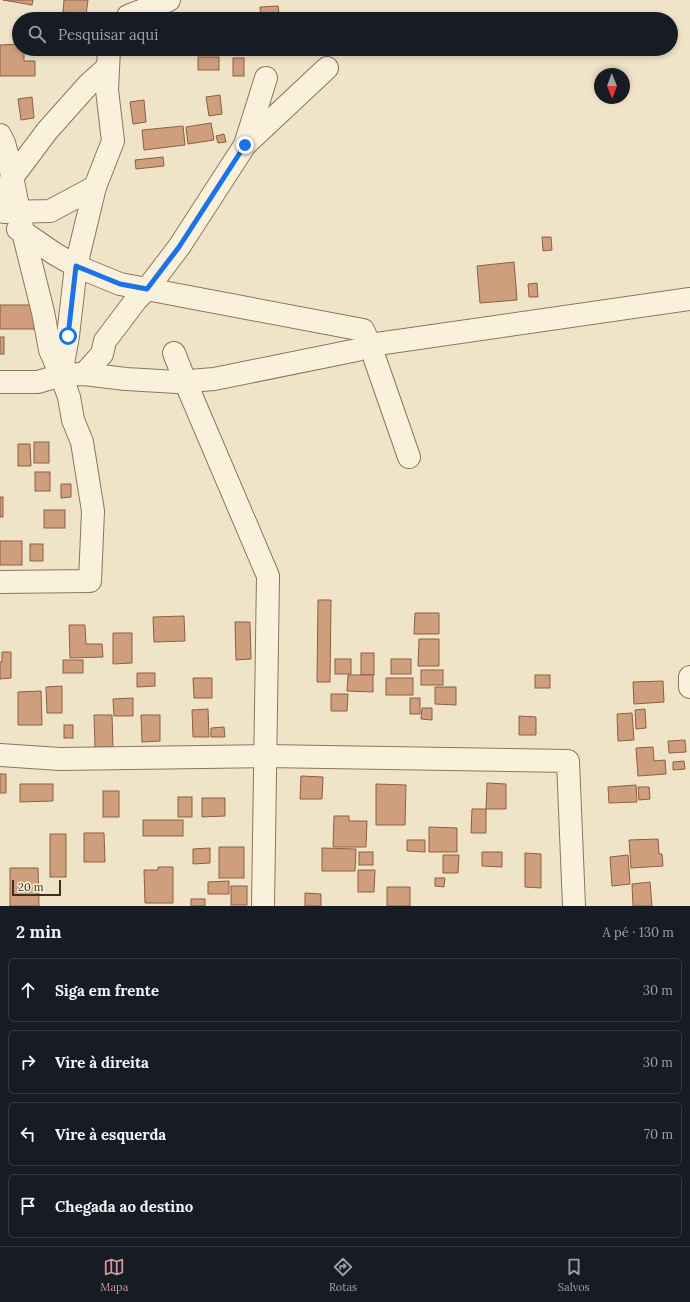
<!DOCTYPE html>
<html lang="pt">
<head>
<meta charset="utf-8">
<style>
	body { margin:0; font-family:Lora,serif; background:#242831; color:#f1f3f6 }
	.compass { position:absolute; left:594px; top:68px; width:36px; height:36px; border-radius:50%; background:#171b24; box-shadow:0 2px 6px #0003; rotate:179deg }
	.scale { position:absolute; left:12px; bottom:10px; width:49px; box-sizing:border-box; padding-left:4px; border:2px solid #3d2e20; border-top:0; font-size:11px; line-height:14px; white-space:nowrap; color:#3d2e20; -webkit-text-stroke:3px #f7eed8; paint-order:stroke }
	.stop { position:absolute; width:12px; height:12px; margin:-9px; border:3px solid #1a73e8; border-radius:50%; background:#fff }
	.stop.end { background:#1a73e8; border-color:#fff; box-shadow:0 1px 4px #0008 }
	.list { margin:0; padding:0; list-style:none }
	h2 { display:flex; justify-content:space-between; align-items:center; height:52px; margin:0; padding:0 16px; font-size:17px }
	h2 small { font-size:13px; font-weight:400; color:#9ea1a6 }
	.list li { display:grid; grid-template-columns:26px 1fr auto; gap:12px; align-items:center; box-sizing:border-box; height:64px; margin:0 8px 8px; padding:0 8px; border:1px solid #363941; border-radius:6px }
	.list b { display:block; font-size:15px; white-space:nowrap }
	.list em { font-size:13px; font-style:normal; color:#9ea1a6 }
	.icon { flex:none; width:22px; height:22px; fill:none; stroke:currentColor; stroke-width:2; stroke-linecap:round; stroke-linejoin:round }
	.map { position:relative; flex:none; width:690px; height:906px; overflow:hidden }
	.search { position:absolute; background:#171b24; box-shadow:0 2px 6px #0003; left:12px; right:12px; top:12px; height:44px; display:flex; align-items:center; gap:10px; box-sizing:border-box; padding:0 14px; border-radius:22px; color:#9ea1a6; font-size:15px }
	.sheet { height:340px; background:#171b24 }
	nav { display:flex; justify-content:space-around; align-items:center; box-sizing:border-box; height:56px; border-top:1px solid #363941; background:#171b24; font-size:11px; color:#9ea1a6 }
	nav a { display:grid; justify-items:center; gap:2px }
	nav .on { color:#cc999b }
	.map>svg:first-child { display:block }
</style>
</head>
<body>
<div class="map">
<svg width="690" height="906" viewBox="0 0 690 906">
	<rect width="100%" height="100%" fill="#f0e4c8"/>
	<g fill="#cf9f7d" stroke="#8d5f41">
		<polygon points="3,0 33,0 32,5"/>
		<polygon points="64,0 88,0 86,15 63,12"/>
		<polygon points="278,6 280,19 261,19 260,7"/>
		<polygon points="223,17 247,18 247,19 223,19"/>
		<polygon points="19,44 19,49 24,49 24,61 35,61 35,76 0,76 0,45"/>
		<rect x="50" y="49" width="10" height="5"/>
		<rect x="198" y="57" width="21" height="13"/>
		<rect x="233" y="58" width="11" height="18"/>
		<polygon points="220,95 222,114 209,116 206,97"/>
		<polygon points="32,97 34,118 21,120 18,99"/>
		<polygon points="144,100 146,122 133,124 130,102"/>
		<polygon points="211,123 214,140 188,144 186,127"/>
		<polygon points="183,126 185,145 144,150 142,130"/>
		<polygon points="224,134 226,142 218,143 216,136"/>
		<polygon points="163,157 164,166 136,169 135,160"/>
		<polygon points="542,237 551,237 552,250 543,251"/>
		<polygon points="514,262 517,300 480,303 477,266"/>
		<polygon points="537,283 538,297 529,297 528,284"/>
		<rect x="0" y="305" width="34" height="24"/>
		<rect x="0" y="337" width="4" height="17"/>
		<rect x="34" y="442" width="15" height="21"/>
		<polygon points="18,444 30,444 31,466 18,466"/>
		<rect x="35" y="472" width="15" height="19"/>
		<polygon points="61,484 71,484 71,497 61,498"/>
		<rect x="0" y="497" width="3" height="20"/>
		<rect x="44" y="510" width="21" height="18"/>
		<rect x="0" y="541" width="22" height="24"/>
		<rect x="30" y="544" width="13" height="17"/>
		<polygon points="318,600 331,600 330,682 317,682"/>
		<polygon points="415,613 439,613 439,634 414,634"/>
		<polygon points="184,616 185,641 154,642 153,617"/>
		<polygon points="235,622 250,622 251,659 236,660"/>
		<polygon points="69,625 85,625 86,644 102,644 103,657 70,658"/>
		<polygon points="113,633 132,633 132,663 113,664"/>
		<polygon points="419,639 439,639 439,666 418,666"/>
		<polygon points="2,652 11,652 11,678 0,679 0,662 2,662"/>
		<rect x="361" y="653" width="13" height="22"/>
		<rect x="335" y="659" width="16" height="15"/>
		<rect x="391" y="659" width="20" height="15"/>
		<rect x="63" y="660" width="20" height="13"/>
		<rect x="421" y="670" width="22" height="15"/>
		<polygon points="137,673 155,673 155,686 137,687"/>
		<polygon points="348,675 373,675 373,692 347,691"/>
		<rect x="535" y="675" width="15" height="13"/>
		<polygon points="193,678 212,678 212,698 194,698"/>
		<rect x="386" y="678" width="27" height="17"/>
		<polygon points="663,681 664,702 634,704 633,682"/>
		<polygon points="62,686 62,713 47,713 46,687"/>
		<polygon points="435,687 456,687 456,705 435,704"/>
		<polygon points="41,691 42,725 18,725 18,692"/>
		<polygon points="331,694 348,694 347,711 331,711"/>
		<polygon points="133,698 133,716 114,716 113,699"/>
		<rect x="410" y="698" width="10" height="16"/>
		<polygon points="422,708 432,708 432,720 421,719"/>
		<polygon points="208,709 209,737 193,737 192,710"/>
		<polygon points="645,709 646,728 636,729 635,710"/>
		<polygon points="632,713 634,740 618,741 617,714"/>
		<polygon points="94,715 112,715 113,747 95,747"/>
		<polygon points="141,715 160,715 160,741 142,742"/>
		<polygon points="519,716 536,717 536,735 519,735"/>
		<rect x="64" y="725" width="9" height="13"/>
		<polygon points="224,727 225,737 211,737 211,728"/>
		<polygon points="685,740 686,752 669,753 668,741"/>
		<polygon points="653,747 654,761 665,760 666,774 638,776 636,748"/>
		<polygon points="684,761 685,769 673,770 673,762"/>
		<rect x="0" y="774" width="6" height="19"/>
		<polygon points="301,776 323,777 322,799 300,799"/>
		<polygon points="487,783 506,784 506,809 486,809"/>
		<polygon points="20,784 53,784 53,801 20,802"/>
		<polygon points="376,784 406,785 405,825 376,825"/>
		<polygon points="636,785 637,802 609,803 608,787"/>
		<polygon points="638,787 649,787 650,799 639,800"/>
		<rect x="103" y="791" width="16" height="26"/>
		<rect x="178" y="797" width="14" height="20"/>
		<polygon points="202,798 225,798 225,816 202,817"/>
		<polygon points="472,809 486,809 486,833 471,833"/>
		<polygon points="334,816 349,816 349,821 367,821 366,847 333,847"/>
		<rect x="143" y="820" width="40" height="16"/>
		<polygon points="429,827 457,828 457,852 429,852"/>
		<polygon points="84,833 104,833 105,862 84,862"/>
		<rect x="50" y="834" width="16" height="43"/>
		<polygon points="658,839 659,854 662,854 663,866 631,868 629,840"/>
		<polygon points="407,840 425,840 425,852 407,851"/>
		<rect x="219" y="847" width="25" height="31"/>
		<polygon points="210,848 210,863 193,864 193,849"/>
		<polygon points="322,848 356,849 355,871 322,871"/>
		<rect x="359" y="852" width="14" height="13"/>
		<polygon points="482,852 502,852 502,867 482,866"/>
		<polygon points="525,853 541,854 541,888 525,887"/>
		<polygon points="443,855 459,855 458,873 443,873"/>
		<polygon points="628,855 630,884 612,886 610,857"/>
		<polygon points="158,867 173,867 173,903 145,903 144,870 158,870"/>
		<polygon points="10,868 38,868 39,906 10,906"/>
		<polygon points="358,870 375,870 374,892 358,892"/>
		<polygon points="435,878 445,878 444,887 435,886"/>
		<polygon points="229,881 229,894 208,894 208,882"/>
		<polygon points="650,882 652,906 633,906 632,884"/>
		<rect x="231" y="886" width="16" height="19"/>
		<rect x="387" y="887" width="23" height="19"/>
		<polygon points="305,893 321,894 321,906 305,906"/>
		<rect x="191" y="899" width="14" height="7"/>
	</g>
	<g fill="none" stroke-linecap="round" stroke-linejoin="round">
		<g stroke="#8d765c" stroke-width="24">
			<g id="minor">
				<polyline points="128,16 169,0"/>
				<polyline points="0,135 4,143 9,161 23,232 55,254 76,266 120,284 363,330 370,345 409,457"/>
				<polyline points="246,144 327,68"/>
				<polyline points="0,203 9,198 11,179 47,131 88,85 108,67"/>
				<polyline points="4,212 50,211 95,187"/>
				<polyline points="18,229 23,232 43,312 50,350 61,375"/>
				<polyline points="174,353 185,381 268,576 263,906"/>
				<polyline points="84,374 102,354 105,341 136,300 147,289 179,247 245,145 266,78"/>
				<polyline points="0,382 38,382 61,375 84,374 126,379 177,382 214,379 357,350 370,345 690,299"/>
				<polyline points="0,582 90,581 93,511 82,442 73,420 69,397 61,375 68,336 76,266 95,187 113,141 107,90 109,49"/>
				<polyline points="690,677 690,687"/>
				<polyline points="0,755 60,759 265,756 568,761 574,906"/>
			</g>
		</g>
		<use href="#minor" stroke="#faf1dc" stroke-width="22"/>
	</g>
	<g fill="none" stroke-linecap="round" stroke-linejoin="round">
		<polyline stroke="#1a73e8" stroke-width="5" points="68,336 76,266 120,284 147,289 179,247 245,145"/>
	</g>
</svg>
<svg class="compass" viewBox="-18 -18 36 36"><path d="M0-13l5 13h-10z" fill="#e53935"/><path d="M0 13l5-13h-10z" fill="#9ea1a6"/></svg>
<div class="scale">20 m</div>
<div class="stop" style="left:68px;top:336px"></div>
<div class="stop end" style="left:245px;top:145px"></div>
<div class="search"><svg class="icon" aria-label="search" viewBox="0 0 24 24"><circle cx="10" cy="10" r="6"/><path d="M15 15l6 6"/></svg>Pesquisar aqui</div>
</div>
<section class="sheet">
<h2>2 min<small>A pé · 130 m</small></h2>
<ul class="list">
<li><svg class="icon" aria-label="ahead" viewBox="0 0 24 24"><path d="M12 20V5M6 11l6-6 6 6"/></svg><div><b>Siga em frente</b></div><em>30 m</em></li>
<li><svg class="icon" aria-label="right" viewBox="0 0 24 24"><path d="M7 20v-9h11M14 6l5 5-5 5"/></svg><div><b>Vire à direita</b></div><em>30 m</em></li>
<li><svg class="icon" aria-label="left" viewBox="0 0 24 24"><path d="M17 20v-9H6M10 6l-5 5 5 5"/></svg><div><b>Vire à esquerda</b></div><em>70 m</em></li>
<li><svg class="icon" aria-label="arrive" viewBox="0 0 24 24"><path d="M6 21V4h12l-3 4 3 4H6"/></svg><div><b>Chegada ao destino</b></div></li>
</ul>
</section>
<nav>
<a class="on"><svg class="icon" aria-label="map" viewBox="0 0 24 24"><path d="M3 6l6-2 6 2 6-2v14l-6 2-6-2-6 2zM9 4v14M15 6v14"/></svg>Mapa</a>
<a><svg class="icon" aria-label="directions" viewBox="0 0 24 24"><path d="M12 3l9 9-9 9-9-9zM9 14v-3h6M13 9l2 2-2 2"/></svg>Rotas</a>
<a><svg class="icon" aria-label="saved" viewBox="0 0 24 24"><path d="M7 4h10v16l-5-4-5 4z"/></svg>Salvos</a>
</nav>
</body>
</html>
